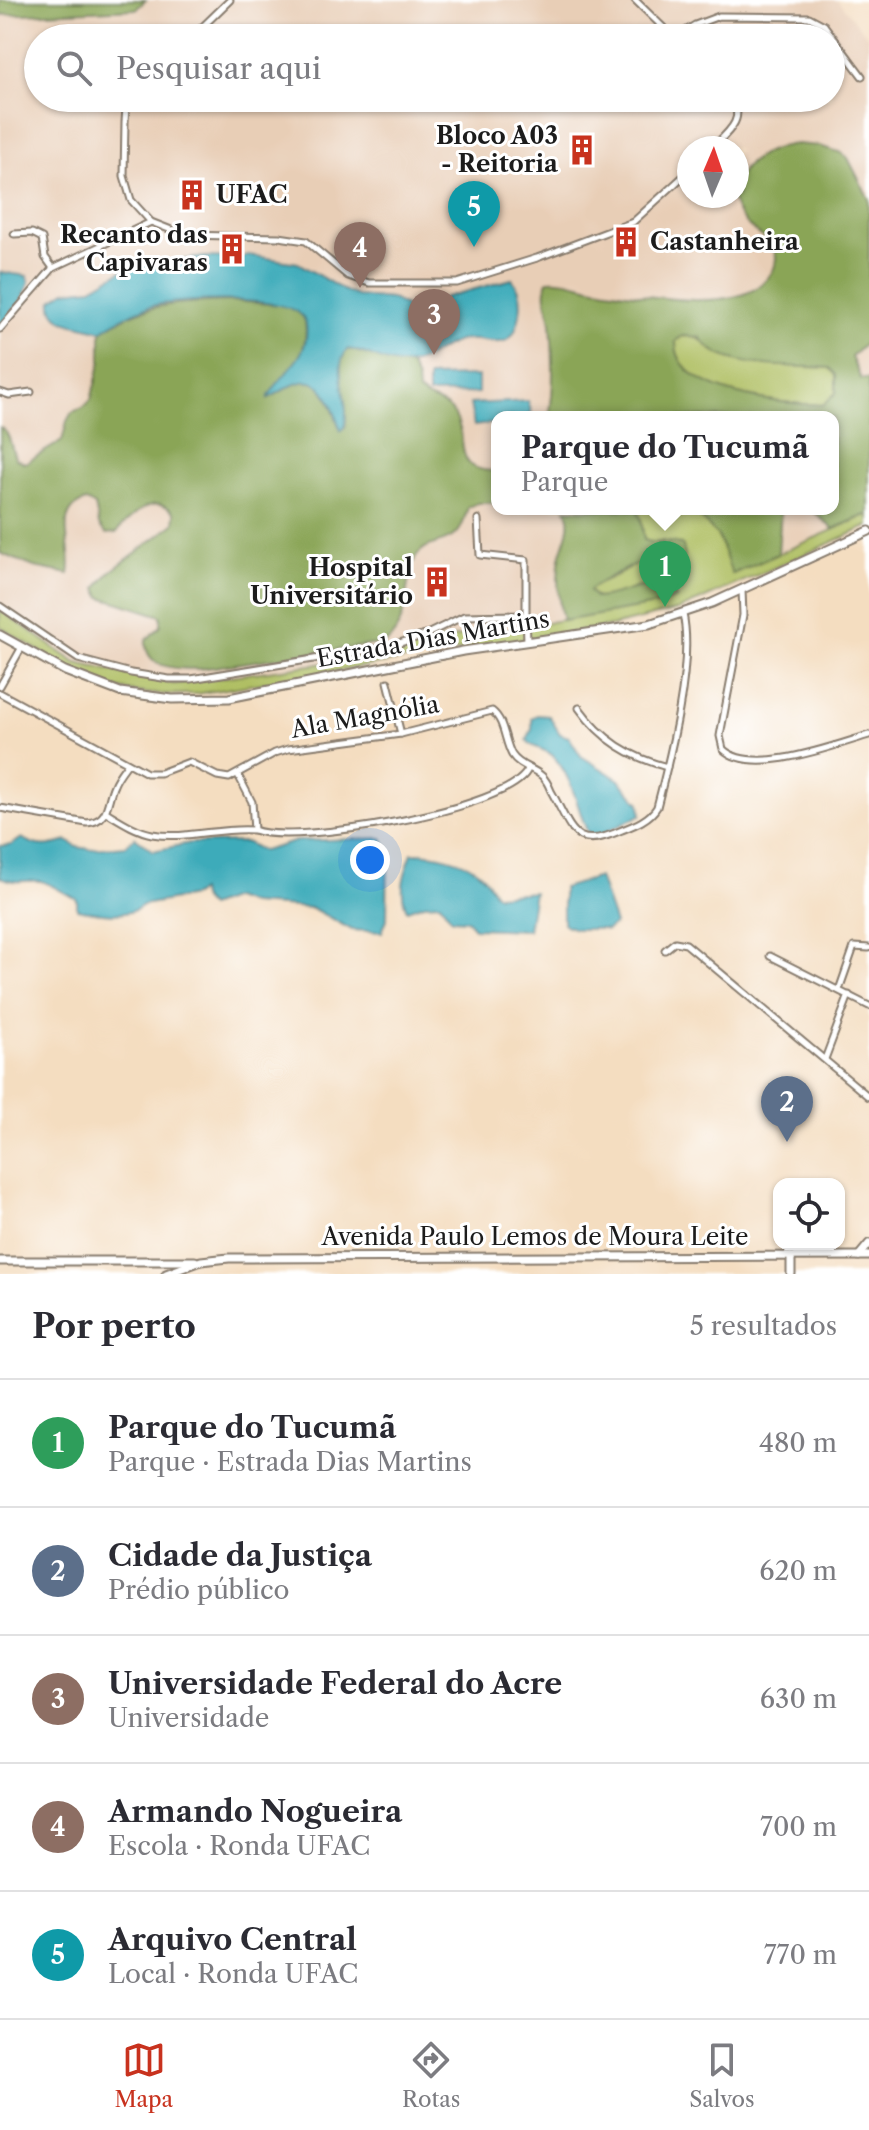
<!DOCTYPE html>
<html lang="pt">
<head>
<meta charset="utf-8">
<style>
	body { margin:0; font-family:"Libre Caslon Text",serif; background:#f7f7f7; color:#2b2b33 }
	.controls { position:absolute; right:24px; bottom:24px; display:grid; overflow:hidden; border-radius:16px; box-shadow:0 2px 6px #0004 }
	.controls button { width:72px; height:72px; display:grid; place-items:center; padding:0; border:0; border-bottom:2px solid #e1e1e2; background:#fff; color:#2b2b33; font:40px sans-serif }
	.compass { position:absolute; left:677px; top:136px; width:72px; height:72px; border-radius:50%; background:#fff; box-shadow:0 2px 6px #0004; rotate:2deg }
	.you { position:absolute; left:370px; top:860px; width:28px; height:28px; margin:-20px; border:6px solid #fff; border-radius:50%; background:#1a73e8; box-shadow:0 0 0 12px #1a73e833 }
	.badge { display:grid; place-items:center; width:52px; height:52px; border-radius:50%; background:#c8321e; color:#fff; font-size:26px; font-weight:700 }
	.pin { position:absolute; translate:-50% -66px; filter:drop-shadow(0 2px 4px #0008) }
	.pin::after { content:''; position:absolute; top:42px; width:28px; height:24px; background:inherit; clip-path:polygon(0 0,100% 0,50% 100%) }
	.popup { position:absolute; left:491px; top:411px; width:348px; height:104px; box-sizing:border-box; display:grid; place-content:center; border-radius:16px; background:#fff; filter:drop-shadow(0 2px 6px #0005); font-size:26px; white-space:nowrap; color:#7c7c81 }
	.popup b { font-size:30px; color:#2b2b33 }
	.popup::after { content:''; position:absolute; left:50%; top:100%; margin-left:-16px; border:16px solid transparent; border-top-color:#fff }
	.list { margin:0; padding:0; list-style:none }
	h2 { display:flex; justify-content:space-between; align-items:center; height:104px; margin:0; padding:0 32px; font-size:34px }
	h2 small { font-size:26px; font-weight:400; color:#7c7c81 }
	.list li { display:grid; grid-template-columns:52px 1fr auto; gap:24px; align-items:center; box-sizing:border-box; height:128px; padding:0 32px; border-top:2px solid #e1e1e2 }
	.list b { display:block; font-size:30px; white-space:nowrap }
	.list p { margin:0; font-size:26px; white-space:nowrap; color:#7c7c81 }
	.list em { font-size:26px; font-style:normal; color:#7c7c81 }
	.icon { flex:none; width:44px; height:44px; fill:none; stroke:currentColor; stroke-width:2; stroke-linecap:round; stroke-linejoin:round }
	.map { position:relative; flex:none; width:869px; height:1274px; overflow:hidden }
	.search { position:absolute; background:#fff; box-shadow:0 2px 6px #0004; left:24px; right:24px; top:24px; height:88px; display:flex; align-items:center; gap:20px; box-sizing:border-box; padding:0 28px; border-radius:44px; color:#7c7c81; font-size:30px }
	.sheet { height:744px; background:#fff }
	nav { display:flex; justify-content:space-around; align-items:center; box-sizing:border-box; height:112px; border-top:2px solid #e1e1e2; background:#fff; font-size:22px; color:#7c7c81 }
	nav a { display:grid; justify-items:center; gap:4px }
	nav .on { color:#c8321e }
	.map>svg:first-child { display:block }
</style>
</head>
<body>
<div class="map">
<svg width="869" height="1274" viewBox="0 0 869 1274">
	<rect width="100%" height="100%" fill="#fff"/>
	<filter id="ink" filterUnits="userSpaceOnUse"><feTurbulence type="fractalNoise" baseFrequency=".0125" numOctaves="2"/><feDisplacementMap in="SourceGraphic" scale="16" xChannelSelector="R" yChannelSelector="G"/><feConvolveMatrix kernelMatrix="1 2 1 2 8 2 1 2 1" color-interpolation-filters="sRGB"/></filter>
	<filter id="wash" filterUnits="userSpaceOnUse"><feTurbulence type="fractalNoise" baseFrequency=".006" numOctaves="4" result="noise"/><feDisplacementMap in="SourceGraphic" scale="32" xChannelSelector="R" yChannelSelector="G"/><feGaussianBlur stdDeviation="1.8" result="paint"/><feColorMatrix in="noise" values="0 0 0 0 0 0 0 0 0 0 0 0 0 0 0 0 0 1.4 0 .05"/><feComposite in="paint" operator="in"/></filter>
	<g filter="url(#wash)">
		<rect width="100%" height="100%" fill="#f4ddc0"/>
		<path fill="#e8ceb6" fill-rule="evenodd" d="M146 0H837L869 38V514L661 604 432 641 333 662 174 684 76 663 0 610V15L136 9ZM38 38H831V98H38ZM689 148H737V196H689ZM497 417H833V509H497Z"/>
		<g fill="#aebe61" stroke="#656d3e" stroke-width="2">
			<path d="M682 336C710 337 707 351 727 357 761 368 796 365 830 368L836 375V393L823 405C784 403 674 396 676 341Z"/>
			<path d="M634 509H692L718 536 733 574 869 514V526L678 610 612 626 196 694C169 695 142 695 115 688 74 676 37 649 0 627V610L76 663 174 684 333 662 432 641 661 604 676 598 637 587 618 595 597 598 588 591C596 583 602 583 612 578 633 567 636 558 662 567L663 541 654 544 644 540 641 519Z"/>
		</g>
		<g fill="#8aa557" stroke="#53603a" stroke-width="2" fill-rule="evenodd">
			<polygon points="0,0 146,0 136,9 0,15"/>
			<path d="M797 144 819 146 839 152 848 158 869 199V340L851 357 861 379H869V514L833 529 811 509H833V417H629L621 412H611L608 417H549C555 386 553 354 551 323 549 307 542 295 548 280 564 278 580 285 596 288 638 295 729 313 762 284 770 277 776 268 776 258 775 234 737 232 732 196H737C737 189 736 182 739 176 749 157 778 145 797 144ZM682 336 700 337C719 372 796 365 830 368L836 375V393L823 405C784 404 674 395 676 341Z"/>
			<path d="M230 301 284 305 303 314C310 334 303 358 289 373 281 382 273 386 269 398 279 394 288 386 298 383 328 374 331 411 341 430L345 428C351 400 330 368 348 349L399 364 410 365 417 379 418 391C428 401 447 402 454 414 471 441 449 471 497 471V503H478L468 507C465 516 463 529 455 535 441 546 423 541 414 561 402 589 411 621 386 643L200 669C178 669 144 670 146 640L161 626V616L101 597 97 588 110 572 174 524 175 513C154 491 131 516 116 533L106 534 99 525 95 506 86 501C51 512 75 547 69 574L34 567 0 553V427C12 434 10 448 16 459L25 463 62 441 67 421 72 412 83 408 91 400 101 361V331C143 302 181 303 230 301Z"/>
			<path d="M566 509 637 510 641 519 644 540C658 546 669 538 683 546L685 556 682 567C668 569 658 562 645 562 635 562 595 584 589 591L596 598C624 596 641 580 670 587L676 598 661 604 563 621C558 602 557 583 559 564 561 544 576 527 566 509Z"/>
			<polygon points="692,509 781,509 778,554 732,574 718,536"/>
		</g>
		<g fill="#3cabba" stroke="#2c646b" stroke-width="2">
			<path d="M248 255 298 263 343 290 357 296 392 299 407 307 433 306 446 297 512 279C520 288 522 301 520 313 512 364 483 330 453 343 437 349 425 363 408 364 388 367 368 351 348 349 330 368 352 399 344 428L341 431C333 410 327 374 298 383 287 386 278 394 268 398 279 373 311 360 306 324 302 292 182 300 156 305 138 309 116 320 101 331 82 324 49 326 52 300L66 291 92 288 130 266 206 257 240 258Z"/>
			<polygon points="0,272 27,276 29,283 22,300 0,325"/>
			<polygon points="478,376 478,393 428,394 428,377"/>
			<polygon points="528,401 532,414 519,417 497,417 497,423 474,426 470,404"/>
			<path d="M537 715 549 716 560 734 569 737 581 756 618 779 640 803 641 815 598 836H589C577 809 574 779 553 756 545 748 533 750 527 740L532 729V718Z"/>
			<path d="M135 837 153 851 190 843 246 842 263 851 297 841 382 838 388 849 387 919 382 932 352 930 312 908 251 904 233 898 209 907 201 898 200 891 193 896 143 905C127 919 97 913 77 909V899C67 895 48 882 40 881 20 880 20 884 0 877V846L11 845 22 838C38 849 50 846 68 841L77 847 90 849 125 846Z"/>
			<path d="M412 853C434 853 465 859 481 874 488 880 490 889 497 895L534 892 528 930 474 928 467 920 452 919 440 903 424 904 407 910C398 891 405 871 412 853Z"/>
			<path d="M599 877 615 924 607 930C592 926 576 934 563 923V888Z"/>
		</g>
	</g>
	<g filter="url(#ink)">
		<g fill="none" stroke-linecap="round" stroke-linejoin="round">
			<g stroke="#887c6e" stroke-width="9">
				<g id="minor">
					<polyline points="635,0 674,38"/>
					<polyline points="191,38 230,0"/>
					<polyline points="674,38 695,25 719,16 809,17 824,25 862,76"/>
					<polyline points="131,98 126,107 125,122 124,176 131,200 151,222 184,235 279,237 306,241 348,276 369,283 457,283 537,258 633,222 689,171"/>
					<path d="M712 148C727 133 747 119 731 98"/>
					<polyline points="14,234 32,233 42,238 45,257 53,268"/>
					<polyline points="0,329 53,268 151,222"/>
					<polyline points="0,392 9,395 31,392"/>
					<path d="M742 590 743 615 722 725 720 736 723 749C752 777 835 745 869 735"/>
					<polyline points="0,606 78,659 131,673 169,679 191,679 387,647 425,635 464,616 526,615 526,560 480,555 478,519"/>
					<polyline points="526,615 527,641"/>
					<polyline points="388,682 401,734"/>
					<polyline points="0,686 22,647"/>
					<path d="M0 693 147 773H160L189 762 217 776 229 778 275 753 288 749 401 734 492 711C505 721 504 741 512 755 520 767 532 767 542 776 546 780 549 786 551 791 573 830 573 852 622 830 635 825 650 819 657 807 670 757 694 663 683 614"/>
					<path d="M579 708C602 740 630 757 667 767"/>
					<path d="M238 775 252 802 254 830C292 846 512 810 528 769"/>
					<path d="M0 808 87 823C110 821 106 802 114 785 117 777 123 770 128 763"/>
					<path d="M106 812C121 821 136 831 152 834 186 840 220 827 254 830"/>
					<polyline points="665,950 675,942 686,944 869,1097"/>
					<polyline points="770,956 869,1006"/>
					<polyline points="839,990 854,947 869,948"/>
					<polyline points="825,1059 849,995"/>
				</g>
			</g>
			<g stroke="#887c6e" stroke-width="11">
				<g id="tertiary">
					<polyline points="0,635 65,671 120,692 172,699 229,698 463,651 649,624 712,603 869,531"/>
					<polyline points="791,1256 791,1274"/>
					<polyline points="859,1256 869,1244"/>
					<polyline points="0,1261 195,1261"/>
					<polyline points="166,1274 201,1261 229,1258 869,1256"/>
				</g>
			</g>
			<use href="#minor" stroke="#fff" stroke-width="5"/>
			<use href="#tertiary" stroke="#fff" stroke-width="7"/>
		</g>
	</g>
	<defs>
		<g id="building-bare" transform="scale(2.4)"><path d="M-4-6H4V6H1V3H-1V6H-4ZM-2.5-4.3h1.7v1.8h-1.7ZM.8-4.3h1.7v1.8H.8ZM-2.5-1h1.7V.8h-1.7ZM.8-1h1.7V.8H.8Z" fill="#c8321e" stroke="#fff" stroke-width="2.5" paint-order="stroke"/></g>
	</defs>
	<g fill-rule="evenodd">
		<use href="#building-bare" x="582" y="150"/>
		<use href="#building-bare" x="192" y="195"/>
		<use href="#building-bare" x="626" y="242"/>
		<use href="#building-bare" x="232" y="249"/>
		<use href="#building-bare" x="437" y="582"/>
	</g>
	<g text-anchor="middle" stroke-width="6" stroke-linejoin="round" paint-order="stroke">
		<g font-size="24" font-weight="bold" fill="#1c1c1c" stroke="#fff" text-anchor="end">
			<text x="558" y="144">Bloco A03<tspan x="558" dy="28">- Reitoria</tspan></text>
			<text x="216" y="203" text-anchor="start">UFAC</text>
			<text x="208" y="243">Recanto das<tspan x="208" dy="28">Capivaras</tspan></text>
			<text x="650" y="250" text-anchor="start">Castanheira</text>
			<text x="413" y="576">Hospital<tspan x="413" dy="28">Universitário</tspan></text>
		</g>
		<g font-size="24" fill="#1c1c1c" stroke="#fff">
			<text transform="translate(433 639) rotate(-10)" y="8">Estrada Dias Martins</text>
			<text transform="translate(365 717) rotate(-10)" y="8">Ala Magnólia</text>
			<text x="535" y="1245">Avenida Paulo Lemos de Moura Leite</text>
		</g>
	</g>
</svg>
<div class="controls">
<button><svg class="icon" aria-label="locate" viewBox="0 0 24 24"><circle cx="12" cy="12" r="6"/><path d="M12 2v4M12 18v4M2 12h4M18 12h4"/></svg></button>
</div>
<svg class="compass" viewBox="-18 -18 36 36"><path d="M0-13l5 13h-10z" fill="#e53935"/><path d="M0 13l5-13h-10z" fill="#7c7c81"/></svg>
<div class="you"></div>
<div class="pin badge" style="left:665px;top:607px;background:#2e9e5b">1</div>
<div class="popup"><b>Parque do Tucumã</b>Parque</div>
<div class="pin badge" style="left:787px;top:1142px;background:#5c6f8a">2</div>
<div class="pin badge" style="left:434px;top:355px;background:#8d6e63">3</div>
<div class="pin badge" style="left:360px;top:288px;background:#8d6e63">4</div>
<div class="pin badge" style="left:474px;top:247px;background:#0f9aa8">5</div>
<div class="search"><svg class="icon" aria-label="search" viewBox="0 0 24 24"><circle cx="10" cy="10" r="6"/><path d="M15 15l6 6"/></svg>Pesquisar aqui</div>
</div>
<section class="sheet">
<h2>Por perto<small>5 resultados</small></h2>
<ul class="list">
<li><span class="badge" style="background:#2e9e5b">1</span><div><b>Parque do Tucumã</b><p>Parque · Estrada Dias Martins</p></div><em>480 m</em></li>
<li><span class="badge" style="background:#5c6f8a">2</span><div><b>Cidade da Justiça</b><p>Prédio público</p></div><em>620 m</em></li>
<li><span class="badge" style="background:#8d6e63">3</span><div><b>Universidade Federal do Acre</b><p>Universidade</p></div><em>630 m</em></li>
<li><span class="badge" style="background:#8d6e63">4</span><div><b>Armando Nogueira</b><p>Escola · Ronda UFAC</p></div><em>700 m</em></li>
<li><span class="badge" style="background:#0f9aa8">5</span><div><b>Arquivo Central</b><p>Local · Ronda UFAC</p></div><em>770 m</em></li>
</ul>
</section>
<nav>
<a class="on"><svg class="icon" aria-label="map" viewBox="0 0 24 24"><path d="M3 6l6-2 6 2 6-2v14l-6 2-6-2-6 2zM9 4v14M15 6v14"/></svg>Mapa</a>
<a><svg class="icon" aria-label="directions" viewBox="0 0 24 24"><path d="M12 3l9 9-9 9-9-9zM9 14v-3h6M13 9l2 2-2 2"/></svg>Rotas</a>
<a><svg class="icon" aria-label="saved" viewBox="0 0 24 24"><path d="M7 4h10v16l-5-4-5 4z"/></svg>Salvos</a>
</nav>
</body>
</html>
